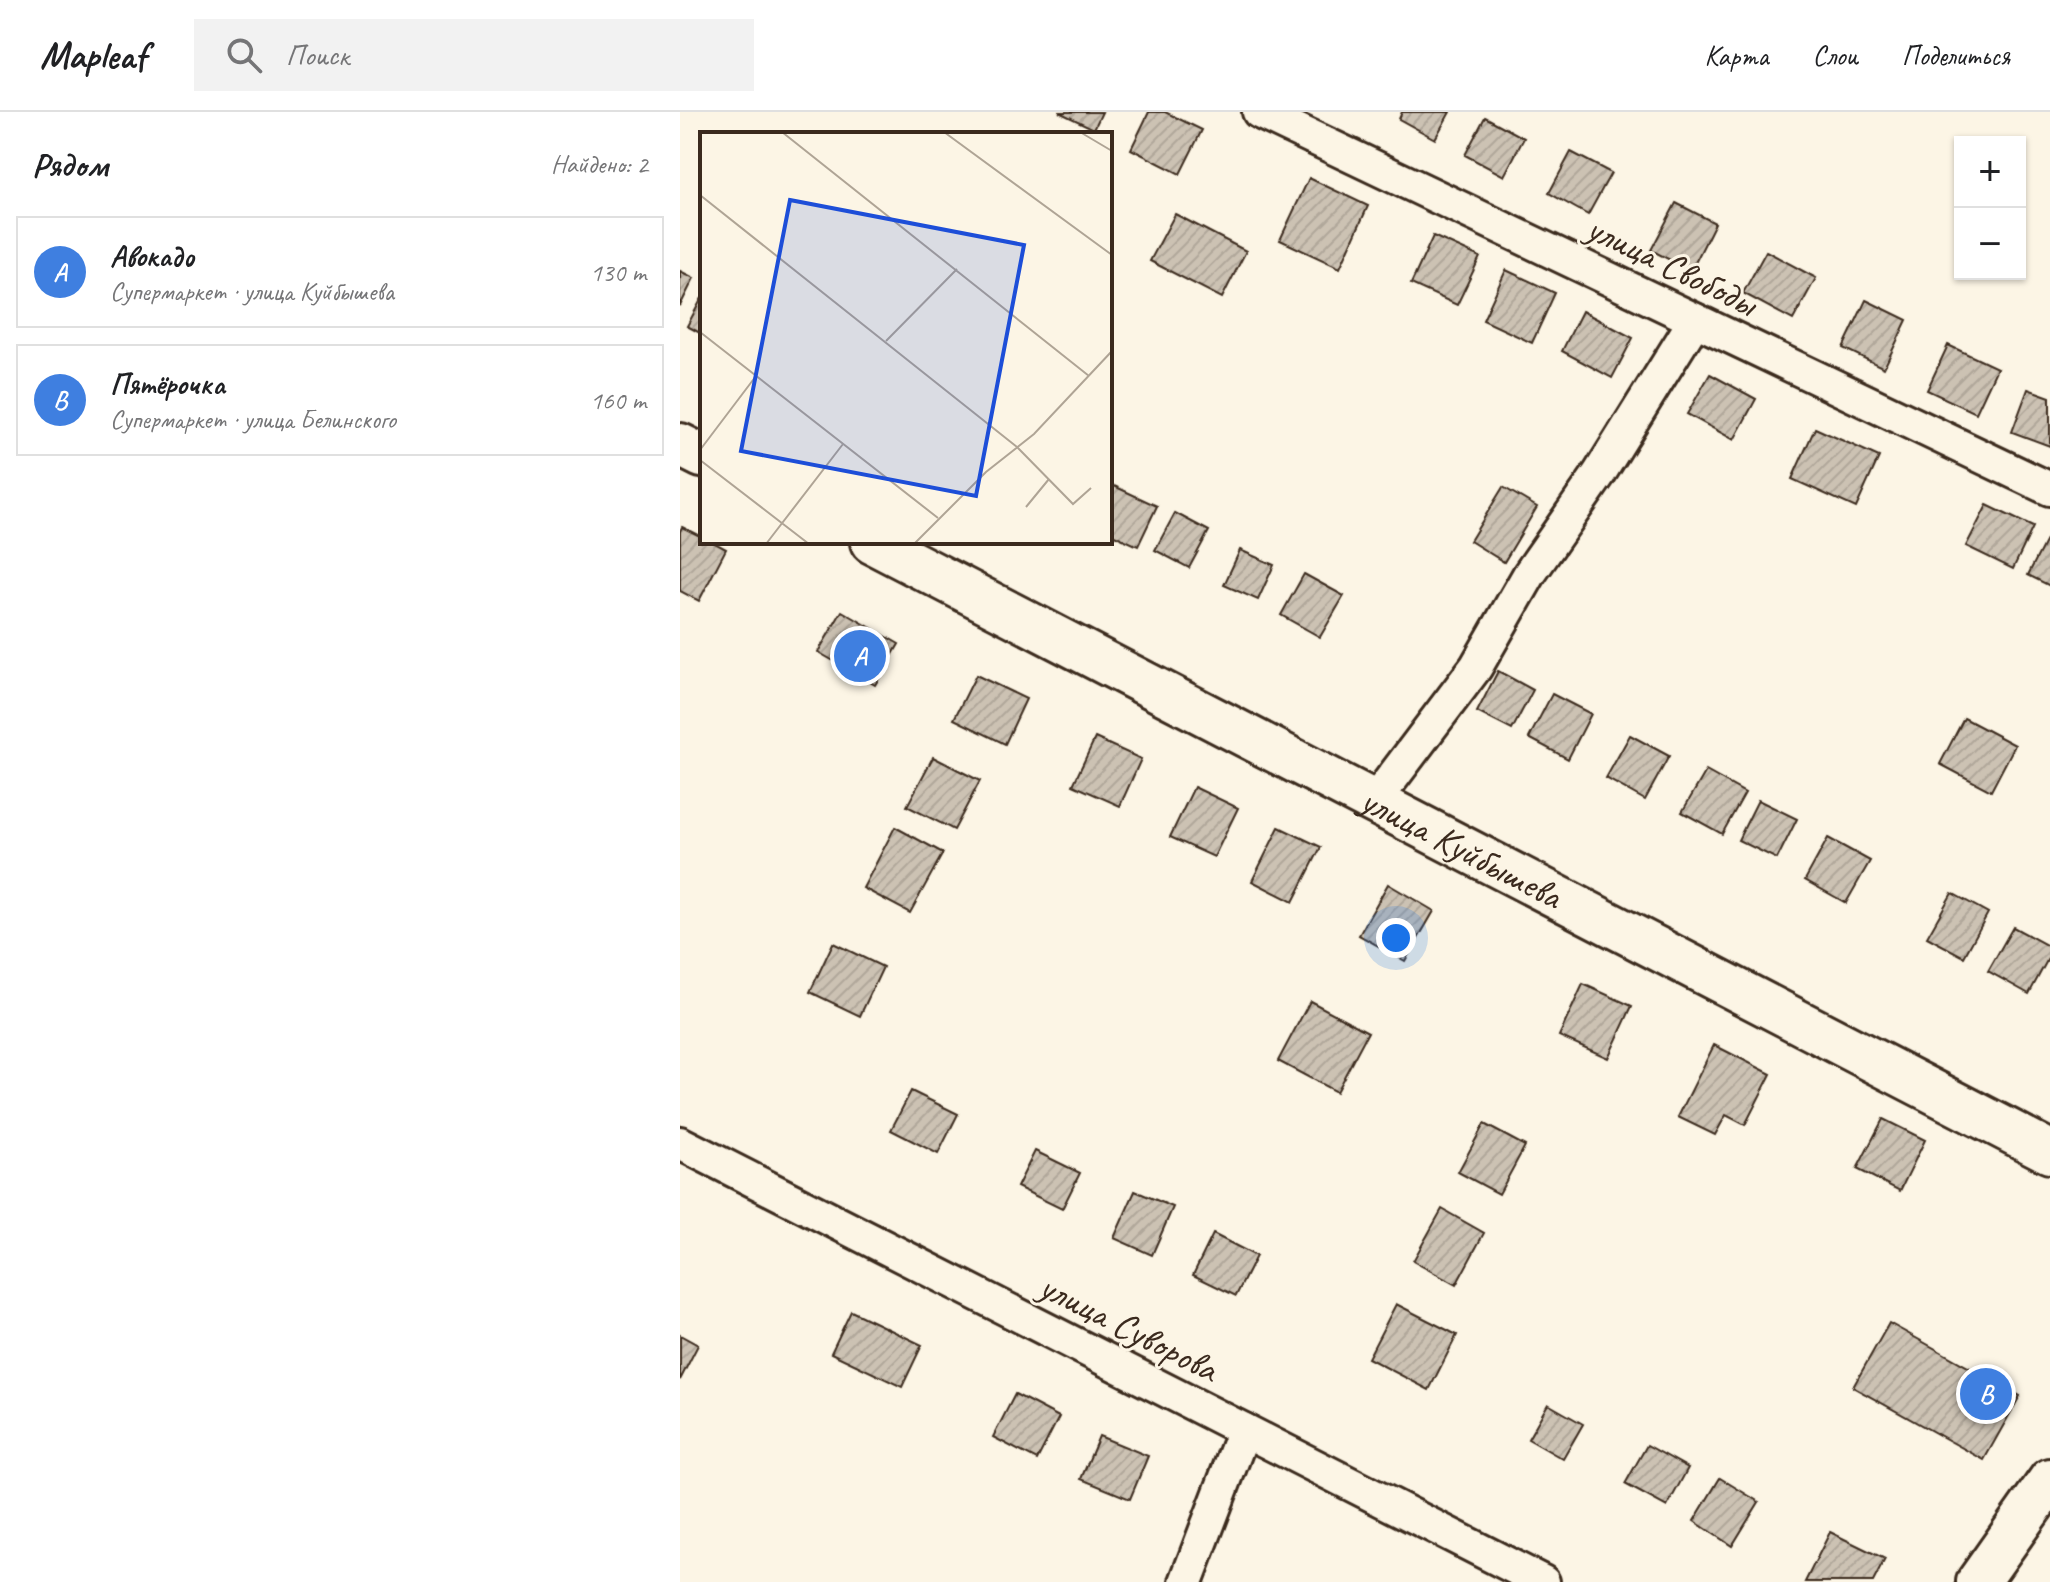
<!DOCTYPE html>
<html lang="ru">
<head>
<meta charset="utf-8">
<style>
	body { margin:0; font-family:Caveat,sans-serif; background:#f2f2f2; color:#202124 }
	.controls { position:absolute; right:24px; top:24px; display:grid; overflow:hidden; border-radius:0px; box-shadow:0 2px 6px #0004 }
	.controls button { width:72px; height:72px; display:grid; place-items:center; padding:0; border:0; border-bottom:2px solid #e0e0e0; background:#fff; color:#202124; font:40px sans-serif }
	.you { position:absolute; left:716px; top:826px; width:28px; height:28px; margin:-20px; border:6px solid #fff; border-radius:50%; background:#1a73e8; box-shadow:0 0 0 12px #1a73e833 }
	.badge { display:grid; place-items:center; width:52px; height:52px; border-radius:50%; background:#111827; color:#fff; font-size:26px; font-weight:700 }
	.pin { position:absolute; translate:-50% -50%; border:4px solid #fff; box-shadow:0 2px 8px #0006 }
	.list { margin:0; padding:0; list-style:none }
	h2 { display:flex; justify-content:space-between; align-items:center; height:104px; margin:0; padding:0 32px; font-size:34px }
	h2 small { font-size:26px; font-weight:400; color:#757577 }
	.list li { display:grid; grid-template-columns:52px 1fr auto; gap:24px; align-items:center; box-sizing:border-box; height:112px; margin:0 16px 16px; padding:0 16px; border:2px solid #e0e0e0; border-radius:0px }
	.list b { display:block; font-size:30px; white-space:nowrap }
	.list p { margin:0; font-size:26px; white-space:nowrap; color:#757577 }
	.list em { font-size:26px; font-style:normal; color:#757577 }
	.icon { flex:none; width:44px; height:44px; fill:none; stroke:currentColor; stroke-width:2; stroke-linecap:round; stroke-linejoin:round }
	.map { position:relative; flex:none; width:1370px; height:1470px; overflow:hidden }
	header { display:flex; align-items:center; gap:48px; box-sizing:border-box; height:112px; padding:0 40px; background:#fff; border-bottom:2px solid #e0e0e0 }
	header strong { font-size:38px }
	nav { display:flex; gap:44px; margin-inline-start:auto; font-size:28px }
	.search { width:560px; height:72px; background:#f2f2f2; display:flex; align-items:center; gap:20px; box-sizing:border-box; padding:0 28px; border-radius:0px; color:#757577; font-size:30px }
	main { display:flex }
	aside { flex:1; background:#fff }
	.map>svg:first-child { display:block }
</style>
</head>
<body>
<header>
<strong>Mapleaf</strong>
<div class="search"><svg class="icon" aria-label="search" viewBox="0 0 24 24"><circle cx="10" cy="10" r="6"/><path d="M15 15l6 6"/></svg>Поиск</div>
<nav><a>Карта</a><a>Слои</a><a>Поделиться</a></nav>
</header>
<main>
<aside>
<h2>Рядом<small>Найдено: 2</small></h2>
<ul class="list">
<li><span class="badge" style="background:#3f7fe0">A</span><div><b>Авокадо</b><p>Супермаркет · улица Куйбышева</p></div><em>130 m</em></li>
<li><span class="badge" style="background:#3f7fe0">B</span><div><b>Пятёрочка</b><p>Супермаркет · улица Белинского</p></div><em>160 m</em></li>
</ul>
</aside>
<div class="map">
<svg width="1370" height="1470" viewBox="0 0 1370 1470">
	<defs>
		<pattern id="building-hatch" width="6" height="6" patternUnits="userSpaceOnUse" patternTransform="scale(2)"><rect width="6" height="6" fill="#ccc2b3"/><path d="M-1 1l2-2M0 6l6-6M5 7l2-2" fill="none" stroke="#b0a79a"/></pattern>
	</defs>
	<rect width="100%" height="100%" fill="#fcf5e5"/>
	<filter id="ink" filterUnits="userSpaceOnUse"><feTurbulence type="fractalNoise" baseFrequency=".0125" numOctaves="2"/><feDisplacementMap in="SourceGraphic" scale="16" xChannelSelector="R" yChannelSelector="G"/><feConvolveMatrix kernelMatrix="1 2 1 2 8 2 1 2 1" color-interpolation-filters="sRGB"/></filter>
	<g filter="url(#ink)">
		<g fill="url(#building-hatch)" stroke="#3b2a1e" stroke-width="2">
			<polygon points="379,0 422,0 414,17"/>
			<polygon points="469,0 485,0 522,18 500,62 451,37"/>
			<polygon points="722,0 770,0 755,27 719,7"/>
			<polygon points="805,5 844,26 824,64 785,43"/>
			<polygon points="891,40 931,61 908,103 869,81"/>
			<polygon points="629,66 688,94 660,156 600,128"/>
			<polygon points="996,91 1035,111 1011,159 971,138"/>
			<polygon points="495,102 566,139 542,186 470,149"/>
			<polygon points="753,124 800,145 777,193 731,172"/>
			<polygon points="1086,139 1136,166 1113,208 1063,181"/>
			<polygon points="826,158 875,181 852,231 803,208"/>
			<polygon points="0,159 14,166 0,194"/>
			<polygon points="22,186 22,222 7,214"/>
			<polygon points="1186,188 1227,208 1204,256 1163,236"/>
			<polygon points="902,199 953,226 932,266 882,239"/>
			<polygon points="1268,233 1317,256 1296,301 1247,278"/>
			<polygon points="1030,262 1076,287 1054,328 1007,302"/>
			<polygon points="1348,277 1370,285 1370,334 1332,320"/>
			<polygon points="1135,316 1199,345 1176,396 1112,367"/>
			<polygon points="432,373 477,394 458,434 430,421"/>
			<polygon points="823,375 857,395 824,450 790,429"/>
			<polygon points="1307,393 1353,415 1333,457 1286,434"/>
			<polygon points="495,401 529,419 509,456 475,438"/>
			<polygon points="2,415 22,425 22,430 33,430 46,437 19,489 0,479 0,419"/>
			<polygon points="1368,424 1370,425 1370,474 1348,463"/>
			<polygon points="560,438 594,453 578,488 544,473"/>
			<polygon points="624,462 664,484 640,525 601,503"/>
			<polygon points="162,499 219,532 195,573 138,540"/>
			<polygon points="818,559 853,578 832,618 797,600"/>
			<polygon points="296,563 346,587 325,632 274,607"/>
			<polygon points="872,582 911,602 888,647 849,626"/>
			<polygon points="1284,606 1335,633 1311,679 1260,652"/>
			<polygon points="950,623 989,644 965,688 926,666"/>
			<polygon points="415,626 461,647 440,694 393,673"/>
			<polygon points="253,645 300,669 274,718 227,694"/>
			<polygon points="1026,659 1065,681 1042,722 1002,700"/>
			<polygon points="514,675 558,696 534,745 490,725"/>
			<polygon points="1078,688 1117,707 1097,747 1058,728"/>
			<polygon points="215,715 263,741 230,801 183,776"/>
			<polygon points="599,715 641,735 613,790 572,769"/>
			<polygon points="1148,726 1190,749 1166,791 1125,768"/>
			<polygon points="708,772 754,799 725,849 679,823"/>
			<polygon points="1272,781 1308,801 1284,845 1247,825"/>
			<polygon points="1333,815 1370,835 1370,843 1349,882 1308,859"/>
			<polygon points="153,831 203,855 180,904 130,880"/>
			<polygon points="903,872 952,894 928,946 879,924"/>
			<polygon points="630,889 688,920 656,980 598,949"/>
			<polygon points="1034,933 1091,962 1065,1013 1046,1003 1035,1023 998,1005"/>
			<polygon points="231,979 278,1002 258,1042 211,1018"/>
			<polygon points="1203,1007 1245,1028 1220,1079 1177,1057"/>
			<polygon points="804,1012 845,1034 819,1082 778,1060"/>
			<polygon points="355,1039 400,1061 382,1097 337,1075"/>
			<polygon points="455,1079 493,1095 472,1143 434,1126"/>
			<polygon points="762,1097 804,1121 776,1173 733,1149"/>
			<polygon points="533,1122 576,1144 556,1184 513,1163"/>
			<polygon points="716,1192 777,1223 749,1278 688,1246"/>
			<polygon points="171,1199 242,1233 222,1275 151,1241"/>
			<polygon points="1209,1211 1340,1284 1304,1348 1173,1275"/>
			<polygon points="0,1223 18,1233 0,1268"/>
			<polygon points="335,1282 379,1305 357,1348 313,1325"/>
			<polygon points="868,1292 903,1312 883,1347 848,1327"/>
			<polygon points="419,1324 468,1344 450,1387 401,1367"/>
			<polygon points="967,1333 1008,1356 987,1395 945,1372"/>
			<polygon points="1040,1366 1079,1390 1052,1434 1014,1409"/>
			<polygon points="1150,1420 1205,1447 1193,1470 1125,1470"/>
		</g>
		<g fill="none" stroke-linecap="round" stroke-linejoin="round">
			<g stroke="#3b2a1e" stroke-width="38">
				<g id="minor">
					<polyline points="579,0 1370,377"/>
					<polyline points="694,690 796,555 850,461 919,362 1015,208"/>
					<polyline points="0,1031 863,1470"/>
					<polyline points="506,1470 564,1318"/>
				</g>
			</g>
			<g stroke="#3b2a1e" stroke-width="48">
				<g id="major">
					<polyline points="0,333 22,344"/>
					<path id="s1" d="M192 430 1370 1040"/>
					<polyline points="1298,1470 1370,1368"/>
				</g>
			</g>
			<use href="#minor" stroke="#fcf5e5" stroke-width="32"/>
			<use href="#major" stroke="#fcf5e5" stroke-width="42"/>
		</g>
	</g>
	<g text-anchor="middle" stroke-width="6" stroke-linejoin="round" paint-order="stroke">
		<g font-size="38" fill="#3b2a1e" stroke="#fcf5e5">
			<text transform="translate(992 153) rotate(26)" y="13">улица Свободы</text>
			<text dy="13" stroke="none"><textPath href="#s1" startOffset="664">улица Куйбышева</textPath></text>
			<text transform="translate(449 1215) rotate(27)" y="13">улица Суворова</text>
		</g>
	</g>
	<g transform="translate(20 20)">
		<rect width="412" height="412" fill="#fcf5e5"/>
		<path fill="none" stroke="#afa495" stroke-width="2" d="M82 0 389 244M244 0 412 123M380 0 412 19M0 63 317 315M0 200 238 386M186 209 257 137M317 315 373 372 391 356M0 318 56 244M0 328 109 412M326 375 349 347M66 412 143 312M214 412 286 340 334 302 412 219"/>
		<path fill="#1d4ed8" fill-opacity="0.15" stroke="#1d4ed8" stroke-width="4" d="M90 68 324 113 276 364 41 319Z"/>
		<rect width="412" height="412" fill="none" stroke="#3b2a1e" stroke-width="4"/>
	</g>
</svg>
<div class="controls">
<button>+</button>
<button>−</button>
</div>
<div class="you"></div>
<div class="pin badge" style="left:180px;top:544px;background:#3f7fe0">A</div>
<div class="pin badge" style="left:1306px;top:1282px;background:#3f7fe0">B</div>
</div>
</main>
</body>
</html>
